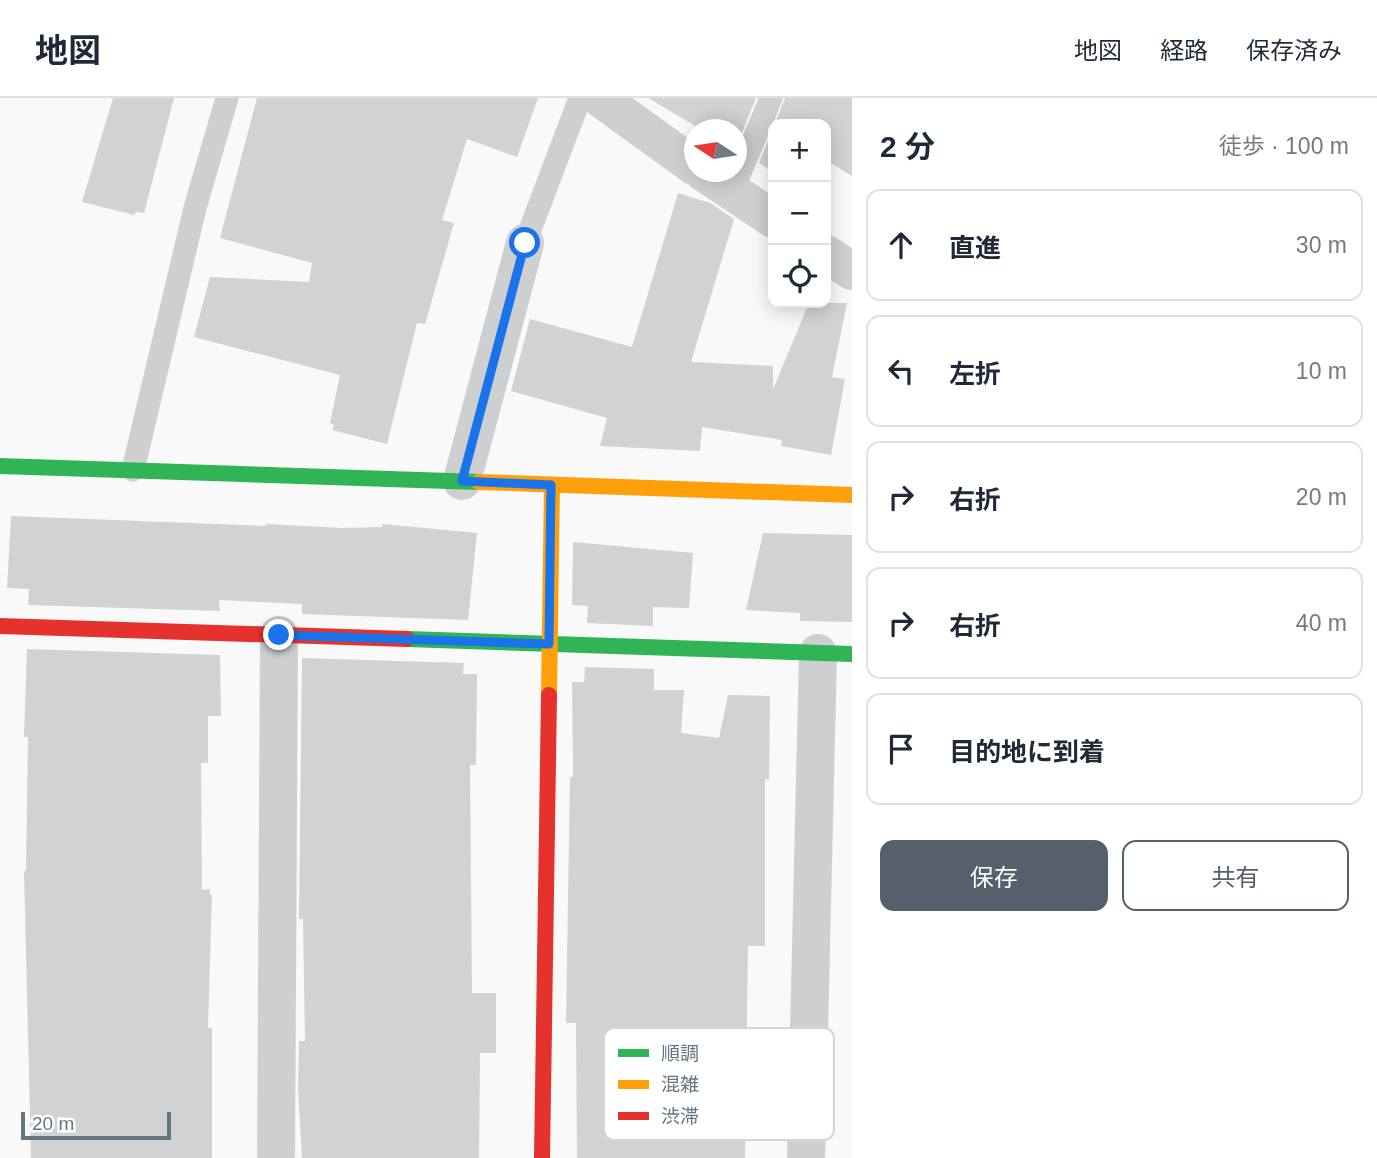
<!DOCTYPE html>
<html lang="ja">
<head>
<meta charset="utf-8">
<style>
	body { margin:0; font-family:Arial,"Noto Sans JP",sans-serif; background:#f6f6f7; color:#1f2937 }
	.controls { position:absolute; right:21px; top:21px; display:grid; overflow:hidden; border-radius:14px; box-shadow:0 4px 18px #0003 }
	.controls button { width:63px; height:63px; display:grid; place-items:center; padding:0; border:0; border-bottom:2px solid #e0e1e3; background:#fff; color:#1f2937; font:35px sans-serif }
	.compass { position:absolute; left:684px; top:21px; width:63px; height:63px; border-radius:50%; background:#fff; box-shadow:0 4px 18px #0003; rotate:282deg }
	.scale { position:absolute; left:21px; bottom:18px; width:150px; box-sizing:border-box; padding-left:7px; border:4px solid #657683; border-top:0; font-size:19px; line-height:24px; white-space:nowrap; color:#657683; -webkit-text-stroke:5px #fff; paint-order:stroke }
	.stop { position:absolute; width:21px; height:21px; margin:-16px; border:5px solid #1a73e8; border-radius:50%; background:#fff }
	.stop.end { background:#1a73e8; border-color:#fff; box-shadow:0 2px 7px #0008 }
	.list { margin:0; padding:0; list-style:none }
	h2 { display:flex; justify-content:space-between; align-items:center; height:91px; margin:0; padding:0 28px; font-size:30px }
	h2 small { font-size:23px; font-weight:400; color:#747a83 }
	.list li { display:grid; grid-template-columns:46px 1fr auto; gap:21px; align-items:center; box-sizing:border-box; height:112px; margin:0 14px 14px; padding:0 14px; border:2px solid #e0e1e3; border-radius:14px }
	.list b { display:block; font-size:26px; white-space:nowrap }
	.list em { font-size:23px; font-style:normal; color:#747a83 }
	.actions { display:flex; gap:14px; padding:21px 28px }
	.actions a { flex:1; padding:16px 0; border:2px solid #56606c; border-radius:14px; text-align:center; font-size:24px; color:#56606c }
	.actions .main { background:#56606c; color:#fff }
	.icon { flex:none; width:38px; height:38px; fill:none; stroke:currentColor; stroke-width:2; stroke-linecap:round; stroke-linejoin:round }
	.map { position:relative; flex:none; width:852px; height:1060px; overflow:hidden }
	header { display:flex; align-items:center; gap:42px; box-sizing:border-box; height:98px; padding:0 35px; background:#fff; border-bottom:2px solid #e0e1e3 }
	header strong { font-size:33px }
	nav { display:flex; gap:38px; margin-inline-start:auto; font-size:24px }
	main { display:flex }
	aside { flex:1; background:#fff }
	.map>svg:first-child { display:block }
</style>
</head>
<body>
<header>
<strong>地図</strong>
<nav><a>地図</a><a>経路</a><a>保存済み</a></nav>
</header>
<main>
<div class="map">
<svg width="852" height="1060" viewBox="0 0 852 1060">
	<rect width="100%" height="100%" fill="#f9f9f9"/>
	<g fill="#d0d2d3">
		<polygon points="113,0 174,0 144,115 136,114 134,117 82,104"/>
		<polygon points="257,0 538,0 517,59 467,41 442,122 454,125 425,226 417,225 387,346 332,332 334,327 330,325 340,277 194,239 210,179 309,184 312,165 220,140"/>
		<polygon points="648,0 756,0 737,47 737,32 702,32"/>
		<polygon points="785,0 852,0 852,78 826,62 826,26 775,26"/>
		<polygon points="773,31 773,74 759,65"/>
		<polygon points="678,95 710,105 734,121 691,264 773,268 773,291 809,205 847,205 832,279 845,281 831,357 781,348 782,342 702,329 700,353 600,348 607,320 511,293 530,221 632,249"/>
		<polygon points="11,418 266,428 266,426 343,430 382,429 383,426 477,435 468,522 302,516 302,506 219,502 220,513 28,507 29,491 7,490"/>
		<polygon points="763,435 852,437 852,524 800,523 800,515 746,512"/>
		<polygon points="573,444 693,455 689,510 653,509 653,528 587,525 588,508 572,507"/>
		<polygon points="27,551 220,557 221,618 208,618 208,665 201,665 202,792 210,791 210,797 212,797 208,930 212,930 212,1060 31,1060 24,773 26,773 28,639 24,639"/>
		<polygon points="302,560 464,565 463,576 477,576 476,667 470,667 472,895 496,895 496,955 480,955 479,1060 302,1060 298,990 299,943 305,943 303,821 299,821"/>
		<polygon points="585,569 654,571 654,592 684,592 681,635 719,640 728,597 770,598 769,682 765,681 765,848 748,848 745,1060 577,1060 576,925 566,925 570,679 573,679 572,584 584,584"/>
	</g>
	<g fill="none" stroke-linecap="round" stroke-linejoin="round">
		<g stroke="#cecfd0" stroke-width="23">
			<polyline points="732,94 771,0"/>
			<polyline points="525,145 580,0"/>
			<polyline points="133,372 195,110 227,0"/>
		</g>
		<g stroke="#cecfd0" stroke-width="38">
			<polyline points="600,0 694,68"/>
			<polyline points="703,74 773,121"/>
			<polyline points="826,156 852,173"/>
			<polyline points="462,383 525,145"/>
			<polyline points="276,1060 279,537"/>
			<polyline points="806,1060 818,555"/>
		</g>
		<g stroke="#30b455" stroke-width="16">
			<polyline points="0,368 479,384"/>
			<polyline points="407,541 852,556"/>
		</g>
		<g stroke="#ff9f0a" stroke-width="16">
			<polyline points="479,384 852,397"/>
			<polyline points="549,597 552,387"/>
		</g>
		<g stroke="#e5322d" stroke-width="16">
			<polyline points="0,528 407,541"/>
			<polyline points="542,1060 549,597"/>
		</g>
	</g>
	<g fill="none" stroke-linecap="round" stroke-linejoin="round">
		<polyline stroke="#1a73e8" stroke-width="9" points="279,537 549,546 551,387 462,383 525,145"/>
	</g>
	<rect x="604" y="930" width="230" height="112" rx="10" fill="#fff" stroke="#d1d6da" stroke-width="2"/>
	<rect x="618" y="951" width="31" height="8" fill="#30b455"/>
	<rect x="618" y="982" width="31" height="9" fill="#ff9f0a"/>
	<rect x="618" y="1014" width="31" height="8" fill="#e5322d"/>
	<g font-size="19" fill="#657683">
		<text x="661" y="962">順調</text>
		<text x="661" y="993">混雑</text>
		<text x="661" y="1025">渋滞</text>
	</g>
</svg>
<div class="controls">
<button>+</button>
<button>−</button>
<button><svg class="icon" aria-label="locate" viewBox="0 0 24 24"><circle cx="12" cy="12" r="6"/><path d="M12 2v4M12 18v4M2 12h4M18 12h4"/></svg></button>
</div>
<svg class="compass" viewBox="-18 -18 36 36"><path d="M0-13l5 13h-10z" fill="#e53935"/><path d="M0 13l5-13h-10z" fill="#747a83"/></svg>
<div class="scale">20 m</div>
<div class="stop" style="left:525px;top:145px"></div>
<div class="stop end" style="left:279px;top:537px"></div>
</div>
<aside>
<h2>2 分<small>徒歩 · 100 m</small></h2>
<ul class="list">
<li><svg class="icon" aria-label="ahead" viewBox="0 0 24 24"><path d="M12 20V5M6 11l6-6 6 6"/></svg><div><b>直進</b></div><em>30 m</em></li>
<li><svg class="icon" aria-label="left" viewBox="0 0 24 24"><path d="M17 20v-9H6M10 6l-5 5 5 5"/></svg><div><b>左折</b></div><em>10 m</em></li>
<li><svg class="icon" aria-label="right" viewBox="0 0 24 24"><path d="M7 20v-9h11M14 6l5 5-5 5"/></svg><div><b>右折</b></div><em>20 m</em></li>
<li><svg class="icon" aria-label="right" viewBox="0 0 24 24"><path d="M7 20v-9h11M14 6l5 5-5 5"/></svg><div><b>右折</b></div><em>40 m</em></li>
<li><svg class="icon" aria-label="arrive" viewBox="0 0 24 24"><path d="M6 21V4h12l-3 4 3 4H6"/></svg><div><b>目的地に到着</b></div></li>
</ul>
<div class="actions"><a class="main">保存</a><a>共有</a></div>
</aside>
</main>
</body>
</html>
